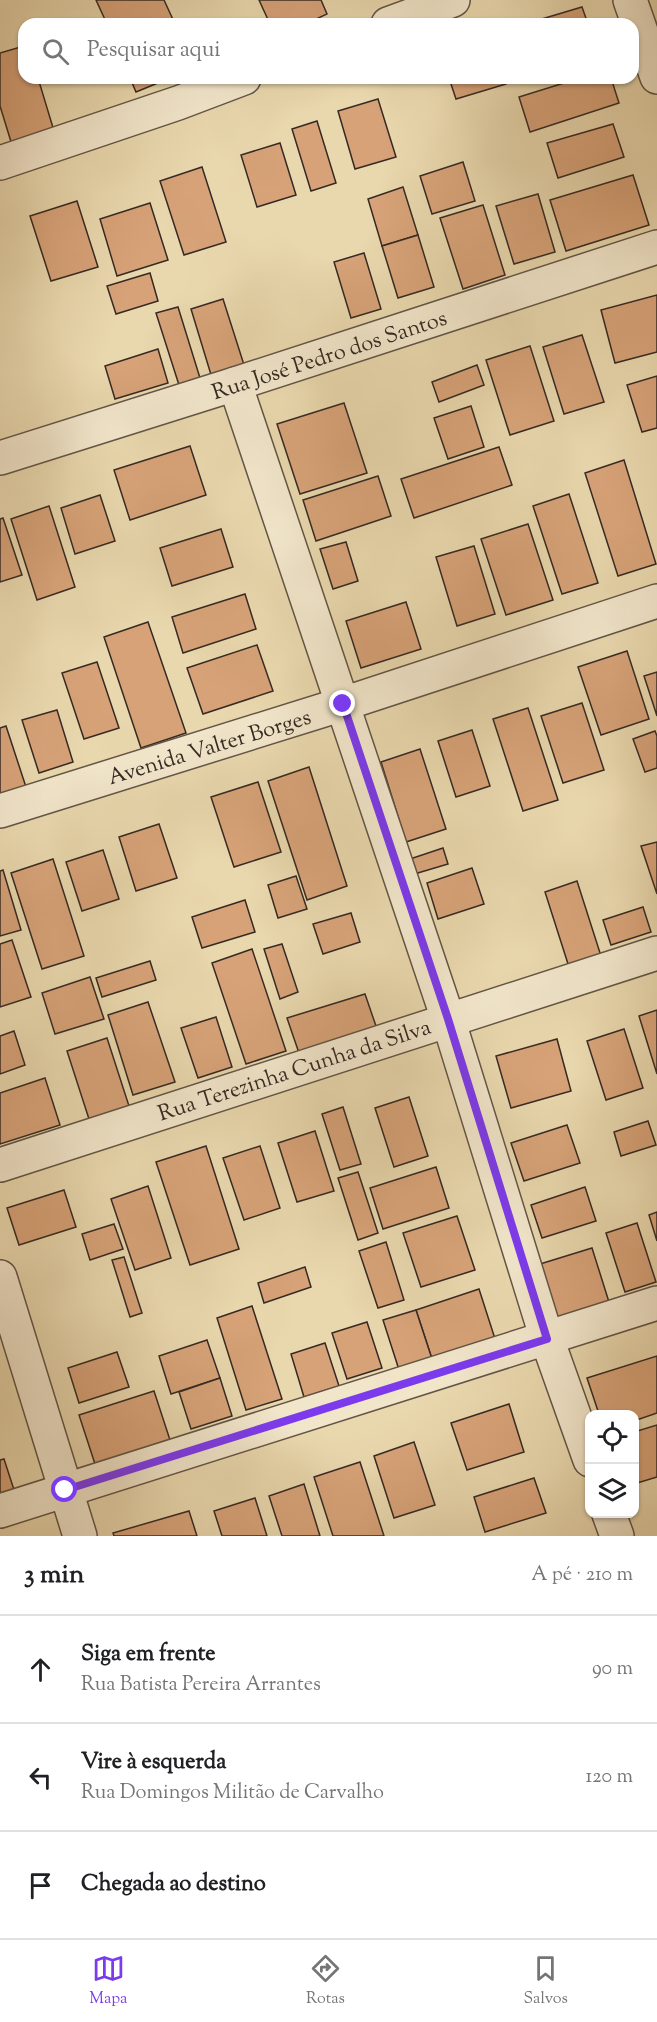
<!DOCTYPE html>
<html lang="pt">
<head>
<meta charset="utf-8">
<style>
	body { margin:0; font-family:"Sorts Mill Goudy",serif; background:#f6f6f6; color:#202124 }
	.controls { position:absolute; right:18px; bottom:18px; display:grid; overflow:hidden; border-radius:12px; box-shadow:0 2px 4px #0004 }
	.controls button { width:54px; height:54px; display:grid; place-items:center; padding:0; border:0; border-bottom:2px solid #e0e0e0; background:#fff; color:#202124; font:30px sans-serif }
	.stop { position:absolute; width:18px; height:18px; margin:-14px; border:4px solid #7c3aed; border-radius:50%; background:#fff }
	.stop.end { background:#7c3aed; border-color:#fff; box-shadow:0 2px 6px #0008 }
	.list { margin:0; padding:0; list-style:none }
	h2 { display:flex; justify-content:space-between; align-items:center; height:78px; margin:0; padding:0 24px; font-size:26px }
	h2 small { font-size:20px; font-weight:400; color:#757577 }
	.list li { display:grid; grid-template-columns:39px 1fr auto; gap:18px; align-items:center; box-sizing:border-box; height:108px; padding:0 24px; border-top:2px solid #e0e0e0 }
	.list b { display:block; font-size:22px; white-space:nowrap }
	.list p { margin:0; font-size:20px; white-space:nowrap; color:#757577 }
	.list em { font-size:20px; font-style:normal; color:#757577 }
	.icon { flex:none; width:33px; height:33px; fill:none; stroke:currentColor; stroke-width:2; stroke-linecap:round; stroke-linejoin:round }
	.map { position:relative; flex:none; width:657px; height:1536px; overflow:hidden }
	.search { position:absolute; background:#fff; box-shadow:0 2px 4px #0004; left:18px; right:18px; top:18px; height:66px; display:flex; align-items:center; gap:15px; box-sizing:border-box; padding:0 21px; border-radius:18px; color:#757577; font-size:22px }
	.sheet { height:402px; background:#fff }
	nav { display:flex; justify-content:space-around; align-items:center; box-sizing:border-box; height:84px; border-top:2px solid #e0e0e0; background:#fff; font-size:16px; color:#757577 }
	nav a { display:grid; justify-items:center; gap:3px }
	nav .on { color:#7c3aed }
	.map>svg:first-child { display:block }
</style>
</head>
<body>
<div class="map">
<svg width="657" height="1536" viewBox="0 0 657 1536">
	<rect width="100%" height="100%" fill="#e9d7ad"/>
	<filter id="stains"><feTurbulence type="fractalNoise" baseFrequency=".00333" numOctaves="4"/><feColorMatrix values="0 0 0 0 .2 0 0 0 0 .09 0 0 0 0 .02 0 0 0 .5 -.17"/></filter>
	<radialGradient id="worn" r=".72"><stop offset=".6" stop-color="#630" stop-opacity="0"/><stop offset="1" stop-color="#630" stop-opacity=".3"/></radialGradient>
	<g fill="#d7a278" stroke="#352a23" stroke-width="1.5">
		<polygon points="96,0 164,0 175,24 107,24"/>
		<polygon points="259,0 321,0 327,14 306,24 270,24"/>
		<polygon points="582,7 588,24 525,24"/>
		<polygon points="24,46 24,78 38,78 54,131 12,145 0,106 0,53"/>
		<polygon points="130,78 170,78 136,92"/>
		<polygon points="449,78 504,78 506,84 456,99"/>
		<polygon points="580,78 611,78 619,103 530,132 519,97"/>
		<polygon points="378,99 396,157 355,169 338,111"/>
		<polygon points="317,121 336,183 311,191 292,129"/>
		<polygon points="613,124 624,157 558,178 547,143"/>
		<polygon points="280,143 296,195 257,207 241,155"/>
		<polygon points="463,162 475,201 432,214 420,176"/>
		<polygon points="202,167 226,242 184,255 160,181"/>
		<polygon points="633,175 649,225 566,251 550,200"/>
		<polygon points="403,187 418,235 382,246 368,199"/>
		<polygon points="538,194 555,252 514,264 496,206"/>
		<polygon points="77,201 98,267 51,281 30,216"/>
		<polygon points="150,203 168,260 117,276 100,219"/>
		<polygon points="483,205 505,275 463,289 440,218"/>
		<polygon points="418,235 434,287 398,298 382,246"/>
		<polygon points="364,253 381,309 351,318 334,262"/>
		<polygon points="150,273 158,301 116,314 107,286"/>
		<polygon points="657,295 657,352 615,363 601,310"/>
		<polygon points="223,299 245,368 212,378 191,309"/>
		<polygon points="178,307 200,378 179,385 156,313"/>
		<polygon points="582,335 604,402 564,414 543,347"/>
		<polygon points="530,346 554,421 510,435 486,360"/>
		<polygon points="158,349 168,383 115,399 105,366"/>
		<polygon points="477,365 484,385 439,402 432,382"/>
		<polygon points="657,376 657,428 642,432 627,385"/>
		<polygon points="344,403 367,473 300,494 277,424"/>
		<polygon points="471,406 484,447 448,459 434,418"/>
		<polygon points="190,446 206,495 130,520 114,470"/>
		<polygon points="499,447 512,485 414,518 401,479"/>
		<polygon points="624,460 656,564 618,576 585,473"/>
		<polygon points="378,476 391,516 316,541 303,500"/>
		<polygon points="569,494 598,583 562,594 533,506"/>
		<polygon points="100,495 115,541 75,554 61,508"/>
		<polygon points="49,506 75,587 37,600 11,519"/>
		<polygon points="3,518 22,575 0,582 0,519"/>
		<polygon points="528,524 553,600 506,615 481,539"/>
		<polygon points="221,529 233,567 172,586 160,548"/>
		<polygon points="346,542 358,581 333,589 320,549"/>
		<polygon points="474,546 495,614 457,626 436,557"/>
		<polygon points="245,594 256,629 183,653 172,617"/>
		<polygon points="406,602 421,649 361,668 346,621"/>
		<polygon points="148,622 186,733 141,748 104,637"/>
		<polygon points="257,645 273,691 203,714 187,668"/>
		<polygon points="627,651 649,719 601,735 578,667"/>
		<polygon points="97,662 119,728 84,739 62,673"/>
		<polygon points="657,672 657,716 644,676"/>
		<polygon points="582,703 604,770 563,783 541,716"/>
		<polygon points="528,708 558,800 523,811 493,719"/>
		<polygon points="57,710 73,762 39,773 22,720"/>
		<polygon points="6,726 26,787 0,795 0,728"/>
		<polygon points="472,730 490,786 456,797 438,741"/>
		<polygon points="655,731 657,736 657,768 645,772 633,739"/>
		<polygon points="420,749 446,829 406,842 381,762"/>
		<polygon points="309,767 347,886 307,900 268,781"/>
		<polygon points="258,782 281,852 234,867 211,797"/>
		<polygon points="159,824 177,878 136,891 119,837"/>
		<polygon points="657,842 657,894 641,846"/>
		<polygon points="443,848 448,864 411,875 407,860"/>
		<polygon points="103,850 119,899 82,911 66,862"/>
		<polygon points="53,859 84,956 42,969 11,873"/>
		<polygon points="472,868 484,904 438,919 427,883"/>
		<polygon points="3,870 21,930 0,936 0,871"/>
		<polygon points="296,876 307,909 278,918 268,885"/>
		<polygon points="577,881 601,956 569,967 545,892"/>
		<polygon points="245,900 255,932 202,948 192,917"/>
		<polygon points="643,907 651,932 611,945 603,920"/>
		<polygon points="351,913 360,942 323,954 313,924"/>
		<polygon points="12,940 31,997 0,1007 0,944"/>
		<polygon points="282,944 298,992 280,999 264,949"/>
		<polygon points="252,949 286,1051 246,1064 212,963"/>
		<polygon points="150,961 156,980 102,997 96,978"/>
		<polygon points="90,977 104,1019 55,1034 42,993"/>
		<polygon points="365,994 377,1029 299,1053 287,1018"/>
		<polygon points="148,1002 175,1082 133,1095 108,1015"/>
		<polygon points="657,1010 657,1074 639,1016"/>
		<polygon points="216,1017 232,1067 198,1078 181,1028"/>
		<polygon points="624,1029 643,1088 606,1100 587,1041"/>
		<polygon points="14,1031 25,1065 0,1074 0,1036"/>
		<polygon points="107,1038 129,1106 89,1119 67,1051"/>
		<polygon points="557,1039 571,1091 511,1108 496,1056"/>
		<polygon points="45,1078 60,1125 0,1144 0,1093"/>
		<polygon points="409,1097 428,1156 394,1167 375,1108"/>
		<polygon points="343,1107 361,1164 340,1170 322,1114"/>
		<polygon points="648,1121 656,1145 621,1156 614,1132"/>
		<polygon points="567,1125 580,1163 524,1181 511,1143"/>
		<polygon points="315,1131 334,1191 297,1202 278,1143"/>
		<polygon points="206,1146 239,1249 190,1265 156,1162"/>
		<polygon points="260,1146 280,1208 244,1220 223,1158"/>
		<polygon points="436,1167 449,1208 383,1229 370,1188"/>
		<polygon points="358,1172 378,1233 358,1240 338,1178"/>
		<polygon points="148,1186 171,1258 135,1270 111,1199"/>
		<polygon points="585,1187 596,1221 542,1238 531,1205"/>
		<polygon points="64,1190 76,1227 19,1245 7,1208"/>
		<polygon points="657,1212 657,1241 649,1215"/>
		<polygon points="457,1216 475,1270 421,1287 403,1233"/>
		<polygon points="637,1223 656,1282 625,1292 606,1233"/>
		<polygon points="114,1224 123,1249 90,1260 82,1234"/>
		<polygon points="386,1242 404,1300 378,1308 359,1251"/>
		<polygon points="592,1248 609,1302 557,1318 540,1264"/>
		<polygon points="124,1257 142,1313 130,1317 112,1260"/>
		<polygon points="305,1267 311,1287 264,1303 258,1283"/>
		<polygon points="479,1289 497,1345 434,1365 416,1310"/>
		<polygon points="252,1306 282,1399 246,1410 217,1318"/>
		<polygon points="416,1310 434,1365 401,1376 383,1320"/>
		<polygon points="367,1322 382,1368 347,1379 332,1333"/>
		<polygon points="207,1340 220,1378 171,1394 159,1356"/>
		<polygon points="325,1343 339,1386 304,1397 291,1354"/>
		<polygon points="117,1352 129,1387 79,1403 68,1368"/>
		<polygon points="657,1356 657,1413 634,1421 634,1414 599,1414 587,1378"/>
		<polygon points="220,1378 232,1416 191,1429 179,1392"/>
		<polygon points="154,1391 170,1440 95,1464 79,1415"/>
		<polygon points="509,1404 524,1452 467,1470 451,1423"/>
		<polygon points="657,1425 657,1477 634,1484 634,1432"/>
		<polygon points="414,1442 435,1505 394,1518 374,1456"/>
		<polygon points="4,1459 16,1496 0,1501 0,1460"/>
		<polygon points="360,1462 384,1536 333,1536 314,1477"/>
		<polygon points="534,1478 546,1513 485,1532 474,1497"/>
		<polygon points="304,1484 320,1536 282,1536 269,1496"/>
		<polygon points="255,1498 267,1536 222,1536 214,1511"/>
		<polygon points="189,1511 197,1536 114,1536 113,1533"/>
	</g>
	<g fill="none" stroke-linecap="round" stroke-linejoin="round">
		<g stroke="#625546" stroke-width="36">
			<g id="minor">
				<polyline points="630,0 657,77"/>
				<polyline points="388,24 453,0"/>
				<polyline points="0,163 178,103 244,78"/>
				<polyline points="235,384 448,1019 547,1339 590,1460"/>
				<polyline points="0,458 235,384 657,247"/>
				<polyline points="0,811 343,704 657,601"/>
				<polyline points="0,1165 657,953"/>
				<polyline points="0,1277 80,1536"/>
				<polyline points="0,1511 657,1303"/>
				<polyline points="609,1514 617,1536"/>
			</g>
		</g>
		<use href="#minor" stroke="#f1e5ca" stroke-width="33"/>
	</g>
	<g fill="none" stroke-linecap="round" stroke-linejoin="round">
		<polyline stroke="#7c3aed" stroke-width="8" points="65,1490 547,1339 448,1019 343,704"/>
	</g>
	<g text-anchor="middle" stroke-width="4.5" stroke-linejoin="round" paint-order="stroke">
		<g font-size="22" fill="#352a23" stroke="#f1e5ca">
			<text transform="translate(329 354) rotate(-18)" y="8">Rua José Pedro dos Santos</text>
			<text transform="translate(209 746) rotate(-17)" y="8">Avenida Valter Borges</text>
			<text transform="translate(294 1069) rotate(-18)" y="8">Rua Terezinha Cunha da Silva</text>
		</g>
	</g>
	<rect width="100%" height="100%" filter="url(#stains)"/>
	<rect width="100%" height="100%" fill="url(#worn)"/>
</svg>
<div class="controls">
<button><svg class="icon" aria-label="locate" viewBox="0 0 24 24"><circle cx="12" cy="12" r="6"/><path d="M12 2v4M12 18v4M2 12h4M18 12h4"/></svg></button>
<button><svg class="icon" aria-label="layers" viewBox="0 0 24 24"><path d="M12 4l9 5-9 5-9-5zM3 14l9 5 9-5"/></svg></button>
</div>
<div class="stop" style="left:65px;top:1490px"></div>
<div class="stop end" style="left:343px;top:704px"></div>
<div class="search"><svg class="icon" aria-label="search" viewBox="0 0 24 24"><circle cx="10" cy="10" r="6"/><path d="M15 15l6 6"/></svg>Pesquisar aqui</div>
</div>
<section class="sheet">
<h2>3 min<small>A pé · 210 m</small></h2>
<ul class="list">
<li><svg class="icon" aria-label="ahead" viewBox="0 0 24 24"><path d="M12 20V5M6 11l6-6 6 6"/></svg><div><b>Siga em frente</b><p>Rua Batista Pereira Arrantes</p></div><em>90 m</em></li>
<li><svg class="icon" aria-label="left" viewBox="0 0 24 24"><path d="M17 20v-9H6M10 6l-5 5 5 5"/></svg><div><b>Vire à esquerda</b><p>Rua Domingos Militão de Carvalho</p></div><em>120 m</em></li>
<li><svg class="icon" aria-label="arrive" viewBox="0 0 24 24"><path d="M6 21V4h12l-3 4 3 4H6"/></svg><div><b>Chegada ao destino</b></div></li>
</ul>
</section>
<nav>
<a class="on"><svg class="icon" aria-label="map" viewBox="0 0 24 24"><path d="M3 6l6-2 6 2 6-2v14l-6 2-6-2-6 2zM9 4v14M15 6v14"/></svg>Mapa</a>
<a><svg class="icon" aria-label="directions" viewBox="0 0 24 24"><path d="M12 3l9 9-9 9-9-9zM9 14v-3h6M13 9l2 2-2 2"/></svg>Rotas</a>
<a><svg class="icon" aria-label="saved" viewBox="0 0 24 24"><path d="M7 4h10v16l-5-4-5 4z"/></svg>Salvos</a>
</nav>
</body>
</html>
